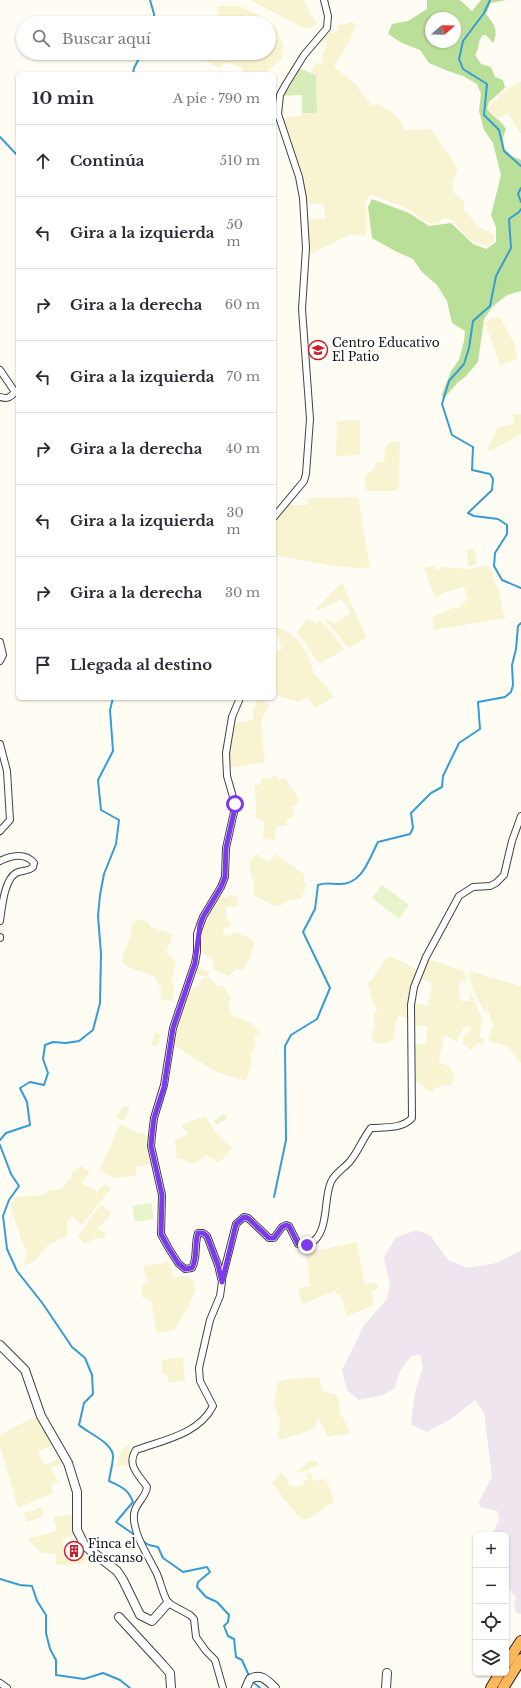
<!DOCTYPE html>
<html lang="es">
<head>
<meta charset="utf-8">
<style>
	body { margin:0; font-family:"Libre Baskerville",serif; background:#f2f2f3; color:#2b2b33 }
	.controls { position:absolute; right:12px; bottom:12px; display:grid; overflow:hidden; border-radius:6px; box-shadow:0 1px 3px #0004 }
	.controls button { width:36px; height:36px; display:grid; place-items:center; padding:0; border:0; border-bottom:1px solid #e1e1e2; background:#fff; color:#2b2b33; font:20px sans-serif }
	.compass { position:absolute; left:425px; top:12px; width:36px; height:36px; border-radius:50%; background:#fff; box-shadow:0 1px 3px #0004; rotate:70deg }
	.stop { position:absolute; width:12px; height:12px; margin:-9px; border:3px solid #7c3aed; border-radius:50%; background:#fff }
	.stop.end { background:#7c3aed; border-color:#fff; box-shadow:0 1px 4px #0008 }
	.list { margin:0; padding:0; list-style:none }
	h2 { display:flex; justify-content:space-between; align-items:center; height:52px; margin:0; padding:0 16px; font-size:17px }
	h2 small { font-size:13px; font-weight:400; color:#7c7c81 }
	.list li { display:grid; grid-template-columns:26px 1fr auto; gap:12px; align-items:center; box-sizing:border-box; height:72px; padding:0 16px; border-top:1px solid #e1e1e2 }
	.list b { display:block; font-size:15px; white-space:nowrap }
	.list em { font-size:13px; font-style:normal; color:#7c7c81 }
	.icon { flex:none; width:22px; height:22px; fill:none; stroke:currentColor; stroke-width:2; stroke-linecap:round; stroke-linejoin:round }
	.map { position:relative; flex:none; width:521px; height:1688px; overflow:hidden }
	.search { position:absolute; background:#fff; box-shadow:0 1px 3px #0004; left:16px; top:16px; width:260px; height:44px; display:flex; align-items:center; gap:10px; box-sizing:border-box; padding:0 14px; border-radius:22px; color:#7c7c81; font-size:15px }
	.panel { position:absolute; background:#fff; box-shadow:0 1px 3px #0004; left:16px; top:72px; width:260px; height:628px; border-radius:6px }
	.map>svg:first-child { display:block }
</style>
</head>
<body>
<div class="map">
<svg width="521" height="1688" viewBox="0 0 521 1688">
	<rect width="100%" height="100%" fill="#fffcf4"/>
	<polygon fill="#eee5ef" points="416,1230 430,1235 448,1260 468,1268 497,1263 521,1250 521,1614 518,1614 515,1611 514,1605 516,1598 506,1584 506,1535 492,1535 499,1520 498,1513 497,1511 480,1507 479,1502 492,1477 484,1413 475,1400 451,1419 427,1432 411,1424 415,1392 423,1367 420,1355 411,1356 400,1371 394,1389 383,1395 359,1400 347,1390 342,1370 364,1325 387,1299 390,1284 384,1258 395,1238"/>
	<g fill="#f8f3d1">
		<polygon points="250,0 306,0 303,2 307,6 311,17 313,16 317,24 310,28 304,28"/>
		<polygon points="218,6 239,6 256,14 276,28 283,46 282,58 264,74 245,74 242,68 232,64 224,63 220,68 212,65 204,58 203,53 269,53 269,23 215,23 217,22"/>
		<polygon points="352,22 356,25 350,40 334,67 354,83 372,106 377,104 393,113 401,122 403,130 431,129 458,169 452,183 454,193 464,202 464,210 478,226 494,235 493,242 485,246 468,239 452,220 443,218 438,223 432,224 425,221 408,209 370,194 365,202 367,215 366,234 364,236 351,234 310,254 306,220 325,219 324,204 309,204 306,199 299,169 282,120 286,119 286,117 302,116 302,113 317,113 316,75 311,73 316,62 321,65 324,59 322,56 327,43 321,40 328,33 337,32 337,26"/>
		<polygon points="521,81 521,133 520,133 509,114 498,118 488,110 493,101 499,99 499,95"/>
		<polygon points="500,317 515,345 517,359 500,365 485,323 492,318"/>
		<polygon points="513,414 521,414 521,434 492,450 487,451 497,428 514,424"/>
		<polygon points="360,420 360,455 336,456 337,421"/>
		<polygon points="391,442 400,442 399,488 392,491 365,491 366,475 373,470 376,462 384,462 385,447"/>
		<polygon points="358,497 370,567 359,568 334,566 274,555 274,522 286,505 308,505 308,498"/>
		<polygon points="467,549 473,549 476,554 477,564 468,566"/>
		<polygon points="433,566 437,570 442,569 442,567 467,569 490,566 498,590 505,618 434,630 432,617 455,607 457,609 460,608 461,604 468,600 464,587 445,592 435,599 424,568"/>
		<polygon points="342,583 366,637 349,648 325,620 326,619 335,624 351,613 342,599 319,610 316,609"/>
		<polygon points="308,619 316,624 320,620 335,637 344,650 320,663 317,661 303,639 296,632"/>
		<polygon points="274,626 286,631 297,639 307,654 314,673 334,697 315,708 308,698 298,702 274,694 274,652 282,649 277,635 274,636"/>
		<polygon points="259,698 269,705 262,719 261,723 265,762 230,768 230,753 234,723 253,720 253,708"/>
		<polygon points="276,775 278,780 285,778 287,781 300,801 291,808 294,810 293,817 288,819 286,826 277,826 274,840 263,839 264,822 263,820 257,819 256,817 255,785 260,785 261,778 268,779"/>
		<polygon points="256,854 269,862 276,854 304,874 304,882 307,884 301,899 289,900 282,905 275,906 254,896 254,878 251,878 250,867 250,861"/>
		<polygon points="218,895 226,898 230,895 238,897 238,905 232,907 231,906 226,907 226,918 229,920 230,926 223,929 223,933 230,936 234,932 250,938 254,943 250,957 243,970 237,969 228,976 212,969 215,962 199,950 202,924"/>
		<polygon points="139,919 149,923 150,927 173,934 166,953 176,961 171,983 174,985 172,1001 161,999 161,987 157,983 156,977 131,968 122,963 124,953 131,933 132,924"/>
		<polygon points="388,957 392,957 403,962 415,969 417,972 413,982 409,1018 398,1016 395,1025 394,1039 383,1044 374,1042 371,1037 375,1027 374,1014 378,1008 373,1003 368,984"/>
		<polygon points="429,959 463,971 465,974 467,981 459,981 459,989 461,1001 470,1001 470,991 483,1020 479,1037 484,1039 484,1044 477,1043 470,1050 463,1044 463,1037 469,1032 471,1027 464,1027 457,1042 444,1035 439,1062 450,1067 454,1077 452,1084 449,1086 443,1085 434,1089 432,1092 415,1081 414,1044 427,1043 427,1026 414,1026 414,1003 428,1006 432,983 423,980 423,976 420,975 426,961"/>
		<polygon points="196,966 209,972 208,977 199,975 194,972"/>
		<polygon points="472,972 521,986 521,1063 507,1046 488,1041 493,1024 492,1022 489,1013 484,1011 475,994 468,973"/>
		<polygon points="202,978 208,978 214,982 216,986 222,986 225,988 231,1000 229,1001 231,1015 251,1023 261,1033 253,1038 256,1041 254,1050 251,1053 251,1062 246,1081 216,1072 174,1045 177,1022 188,990 199,985"/>
		<polygon points="155,1032 161,1034 157,1047 151,1045"/>
		<polygon points="123,1106 130,1108 124,1121 116,1117"/>
		<polygon points="205,1116 215,1131 232,1148 219,1163 207,1155 194,1164 181,1159 177,1159 175,1140 188,1134 181,1125"/>
		<polygon points="120,1124 136,1132 147,1135 151,1164 136,1167 136,1176 113,1178 100,1170"/>
		<polygon points="81,1166 90,1172 81,1183 95,1190 97,1193 104,1184 111,1188 82,1225 72,1216 67,1223 67,1236 48,1245 32,1263 25,1265 24,1262 27,1251 23,1245 11,1208 11,1204 16,1197 44,1195 47,1191 62,1189 71,1178 72,1173"/>
		<polygon points="101,1204 112,1213 98,1228 106,1234 103,1239 96,1238 84,1244 78,1236"/>
		<polygon points="355,1242 357,1243 365,1285 373,1282 377,1284 378,1288 371,1292 374,1305 347,1316 340,1295 337,1295 335,1291 303,1304 300,1297 299,1288 310,1286 306,1253"/>
		<polygon points="170,1262 172,1277 188,1276 194,1283 195,1289 190,1304 174,1330 157,1333 151,1301 142,1297 142,1283 147,1283 143,1266"/>
		<polygon points="183,1357 185,1380 169,1383 167,1375 162,1374 162,1360"/>
		<polygon points="305,1378 320,1378 322,1391 336,1395 339,1399 340,1413 350,1431 349,1433 328,1437 318,1418 315,1427 307,1431 281,1440 278,1437 280,1419 274,1404 278,1383 283,1380"/>
		<polygon points="38,1418 55,1443 38,1452 44,1465 62,1457 65,1462 51,1468 58,1482 51,1485 53,1493 18,1508 0,1445 0,1435 30,1419"/>
		<polygon points="128,1446 129,1448 129,1464 116,1467 122,1449"/>
		<polygon points="310,1461 317,1461 319,1466 310,1468 307,1471 297,1472"/>
		<polygon points="282,1472 290,1485 295,1487 305,1484 304,1481 308,1479 306,1474 310,1472 314,1481 326,1479 334,1501 312,1517 306,1519 303,1519 296,1514 272,1483"/>
		<polygon points="38,1508 42,1508 44,1514 40,1518 26,1522 24,1512 32,1511"/>
		<polygon points="74,1514 76,1535 63,1538 65,1558 84,1556 86,1563 56,1565 56,1554 42,1553 30,1542 29,1539 57,1531 53,1517"/>
	</g>
	<polygon fill="#d6edb9" points="299,68 316,75 317,113 302,113 302,95 282,96"/>
	<path fill="#badf98" fill-rule="evenodd" d="M427 0H460L472 11 481 0H506L491 3 486 14C494 24 499 30 493 43L486 35H483C477 40 480 49 475 55L481 64 491 67 495 77 503 80 505 88 489 102 487 109C493 117 501 120 506 129L503 138 504 149 512 156 521 160V291L507 295 493 306 484 319 478 362 465 377 458 382 446 396 442 397V394L451 371 459 360 464 341 465 331 452 323 447 301 437 285 422 272 413 259 397 252 372 238 368 207 372 199 409 213 429 226 451 223 473 244 486 249 496 242V227L491 215 501 175 493 143 484 130 479 111 481 94 477 84 463 76 448 71 429 63 420 50 402 43 388 34 392 24 408 21 427 9ZM431 18H455V42H431Z"/>
	<g fill="#e7f4cc">
		<polygon points="382,885 409,905 399,919 372,898"/>
		<polygon points="224,1114 227,1118 216,1125 214,1121"/>
		<polygon points="151,1203 154,1219 135,1222 132,1206"/>
	</g>
	<g fill="none" stroke-linecap="round" stroke-linejoin="round">
		<g stroke="#369cd6" stroke-width="2">
			<polyline points="150,0 154,14 154,23"/>
			<polyline points="490,0 484,13 463,41 459,59 463,69 487,84 484,115 499,130 504,151 521,166"/>
			<polyline points="133,74 134,68 142,53"/>
			<polyline points="0,137 18,156"/>
			<polyline points="521,188 518,194 521,202"/>
			<polyline points="521,209 519,212 509,219 511,248 496,276 490,306 473,321 469,348 464,364 449,381 442,404 452,435 473,447 472,470 490,474 493,479 492,490 468,513 474,516 498,519 507,525 507,534 495,553 494,566 502,580 521,588"/>
			<polyline points="0,1140 6,1133 30,1125 27,1102 20,1088 30,1082 44,1085 48,1073 43,1059 45,1045 53,1042 66,1043 79,1041 93,1030 100,1003 101,954 98,916 100,895 104,874 116,844 119,820 101,810 98,780 113,751 110,710 113,698"/>
			<path d="M0 1145 11 1174 19 1186 9 1200 3 1216 7 1249 17 1271 43 1304 72 1347 85 1358 92 1375 93 1394 84 1403 79 1425C88 1433 113 1443 113 1456 113 1464 110 1473 109 1481 122 1487 128 1489 133 1502L116 1522 136 1536"/>
			<path d="M274 1197 286 1140 285 1046 291 1035 317 1019 330 988 303 932 315 909 318 885C326 882 331 884 339 884 362 885 369 859 378 842L410 834 413 828 411 813 431 793 442 787 443 776 459 743 480 729 478 702 505 697 511 692 513 685 512 665 516 649 518 626 521 623"/>
			<polyline points="141,1540 149,1545 158,1547 163,1558 183,1572 207,1567 210,1572 198,1582 197,1587 206,1597 217,1602 229,1615 228,1622 224,1626 228,1636 234,1639 236,1657 242,1660 250,1678"/>
			<polyline points="0,1579 20,1585 32,1586 37,1601 46,1615 46,1633 50,1649 56,1660 56,1675 84,1679 103,1673 120,1680 130,1688"/>
			<polyline points="252,1681 260,1688"/>
		</g>
		<g stroke="#434343" stroke-width="8">
			<g id="minor">
				<path d="M0 370 15 392C10 398 7 399 0 397"/>
				<polyline points="274,517 304,481 306,474 310,419 302,309 306,248 303,198 299,177 278,114 280,95 286,84 304,55 327,28 328,16 324,0"/>
				<polyline points="0,642 3,655 0,661"/>
				<polyline points="0,744 7,771 10,820 0,831"/>
				<path d="M0 861C10 856 25 852 34 863L33 867C28 872 21 870 16 873 4 880 2 908 0 921"/>
				<polyline points="0,937 0,938"/>
				<path d="M222 1279 236 1224 244 1217 248 1218 269 1238H274L282 1227 286 1225 289 1226 298 1244C302 1246 305 1245 309 1244 330 1235 323 1198 331 1182 335 1173 345 1168 351 1160 359 1150 363 1138 371 1128 386 1127 402 1129 412 1118L411 1005 414 987 426 957 459 896 473 887 490 886 496 883 504 875 512 841 521 816"/>
				<polyline points="0,1683 7,1688"/>
				<path d="M223 1688 215 1660 206 1651 196 1637 194 1619 190 1615 168 1603C163 1594 161 1584 157 1574 149 1557 132 1533 134 1514 135 1503 146 1498 147 1487 139 1475 126 1465 136 1450 164 1440 199 1434 213 1406L200 1381 199 1368 210 1320 220 1296 222 1282 218 1265 207 1236 203 1233H198C194 1245 198 1257 192 1268L185 1269 178 1263 168 1247 161 1234 162 1195 151 1146 152 1135 154 1118 164 1085 173 1028 195 963 197 952V934L200 925 203 917 221 887 225 877 226 848 234 812 235 804 227 776 226 753 232 717 240 698"/>
			</g>
		</g>
		<g stroke="#434343" stroke-width="10">
			<g id="tertiary">
				<polyline points="0,1345 25,1370 41,1416 68,1463 77,1492 77,1530 85,1546 117,1571 123,1580 140,1615 152,1621 168,1603"/>
				<polyline points="119,1617 163,1665 170,1673 171,1688"/>
				<path d="M246 1688 250 1679C261 1673 267 1680 275 1688"/>
				<polyline points="386,1688 387,1673"/>
			</g>
		</g>
		<g stroke="#212121" stroke-width="12">
			<g id="trunk">
				<polyline points="506,1664 521,1641"/>
				<polyline points="491,1688 500,1673"/>
				<polyline points="503,1688 521,1659"/>
			</g>
		</g>
		<use href="#minor" stroke="#fff" stroke-width="6"/>
		<use href="#tertiary" stroke="#fff" stroke-width="8"/>
		<use href="#trunk" stroke="#feb85c" stroke-width="10"/>
	</g>
	<g fill="none" stroke-linecap="round" stroke-linejoin="round">
		<path stroke="#7c3aed" stroke-width="5" d="M235 804 234 812 226 848 225 877 221 887 203 917 200 925 195 963 173 1028 164 1087 154 1118 152 1135 151 1146 162 1195 161 1234 168 1247 178 1263 185 1269 192 1268C198 1257 194 1245 198 1233H203L207 1236 218 1265 222 1282 236 1224 244 1217 248 1218 269 1238H274L282 1227 286 1225 289 1226 298 1244 307 1245"/>
	</g>
	<defs>
		<g id="school-ring" transform="scale(1)"><circle r="9.5" fill="#fff" stroke="#cb1e2b" stroke-width="1.5"/><path d="M0-5L7-2L0 1L-7-2ZM-4 1L0 2.5L4 1V4Q0 6-4 4Z" fill="#cb1e2b"/></g>
		<g id="building-ring" transform="scale(1)"><circle r="9.5" fill="#fff" stroke="#cb1e2b" stroke-width="1.5"/><path d="M-4-6H4V6H1V3H-1V6H-4ZM-2.5-4.3h1.7v1.8h-1.7ZM.8-4.3h1.7v1.8H.8ZM-2.5-1h1.7V.8h-1.7ZM.8-1h1.7V.8H.8Z" fill="#cb1e2b"/></g>
	</defs>
	<g fill-rule="evenodd">
		<use href="#school-ring" x="318" y="350"/>
		<use href="#building-ring" x="74" y="1551"/>
	</g>
	<g text-anchor="middle" stroke-width="4" stroke-linejoin="round" paint-order="stroke">
		<g font-size="12" fill="#101010" stroke="#fff" text-anchor="start">
			<text x="332" y="347">Centro Educativo<tspan x="332" dy="14">El Patio</tspan></text>
			<text x="88" y="1548">Finca el<tspan x="88" dy="14">descanso</tspan></text>
		</g>
	</g>
</svg>
<div class="controls">
<button>+</button>
<button>−</button>
<button><svg class="icon" aria-label="locate" viewBox="0 0 24 24"><circle cx="12" cy="12" r="6"/><path d="M12 2v4M12 18v4M2 12h4M18 12h4"/></svg></button>
<button><svg class="icon" aria-label="layers" viewBox="0 0 24 24"><path d="M12 4l9 5-9 5-9-5zM3 14l9 5 9-5"/></svg></button>
</div>
<svg class="compass" viewBox="-18 -18 36 36"><path d="M0-13l5 13h-10z" fill="#e53935"/><path d="M0 13l5-13h-10z" fill="#7c7c81"/></svg>
<div class="stop" style="left:235px;top:804px"></div>
<div class="stop end" style="left:307px;top:1245px"></div>
<div class="search"><svg class="icon" aria-label="search" viewBox="0 0 24 24"><circle cx="10" cy="10" r="6"/><path d="M15 15l6 6"/></svg>Buscar aquí</div>
<section class="panel">
<h2>10 min<small>A pie · 790 m</small></h2>
<ul class="list">
<li><svg class="icon" aria-label="ahead" viewBox="0 0 24 24"><path d="M12 20V5M6 11l6-6 6 6"/></svg><div><b>Continúa</b></div><em>510 m</em></li>
<li><svg class="icon" aria-label="left" viewBox="0 0 24 24"><path d="M17 20v-9H6M10 6l-5 5 5 5"/></svg><div><b>Gira a la izquierda</b></div><em>50 m</em></li>
<li><svg class="icon" aria-label="right" viewBox="0 0 24 24"><path d="M7 20v-9h11M14 6l5 5-5 5"/></svg><div><b>Gira a la derecha</b></div><em>60 m</em></li>
<li><svg class="icon" aria-label="left" viewBox="0 0 24 24"><path d="M17 20v-9H6M10 6l-5 5 5 5"/></svg><div><b>Gira a la izquierda</b></div><em>70 m</em></li>
<li><svg class="icon" aria-label="right" viewBox="0 0 24 24"><path d="M7 20v-9h11M14 6l5 5-5 5"/></svg><div><b>Gira a la derecha</b></div><em>40 m</em></li>
<li><svg class="icon" aria-label="left" viewBox="0 0 24 24"><path d="M17 20v-9H6M10 6l-5 5 5 5"/></svg><div><b>Gira a la izquierda</b></div><em>30 m</em></li>
<li><svg class="icon" aria-label="right" viewBox="0 0 24 24"><path d="M7 20v-9h11M14 6l5 5-5 5"/></svg><div><b>Gira a la derecha</b></div><em>30 m</em></li>
<li><svg class="icon" aria-label="arrive" viewBox="0 0 24 24"><path d="M6 21V4h12l-3 4 3 4H6"/></svg><div><b>Llegada al destino</b></div></li>
</ul>
</section>
</div>
</body>
</html>
